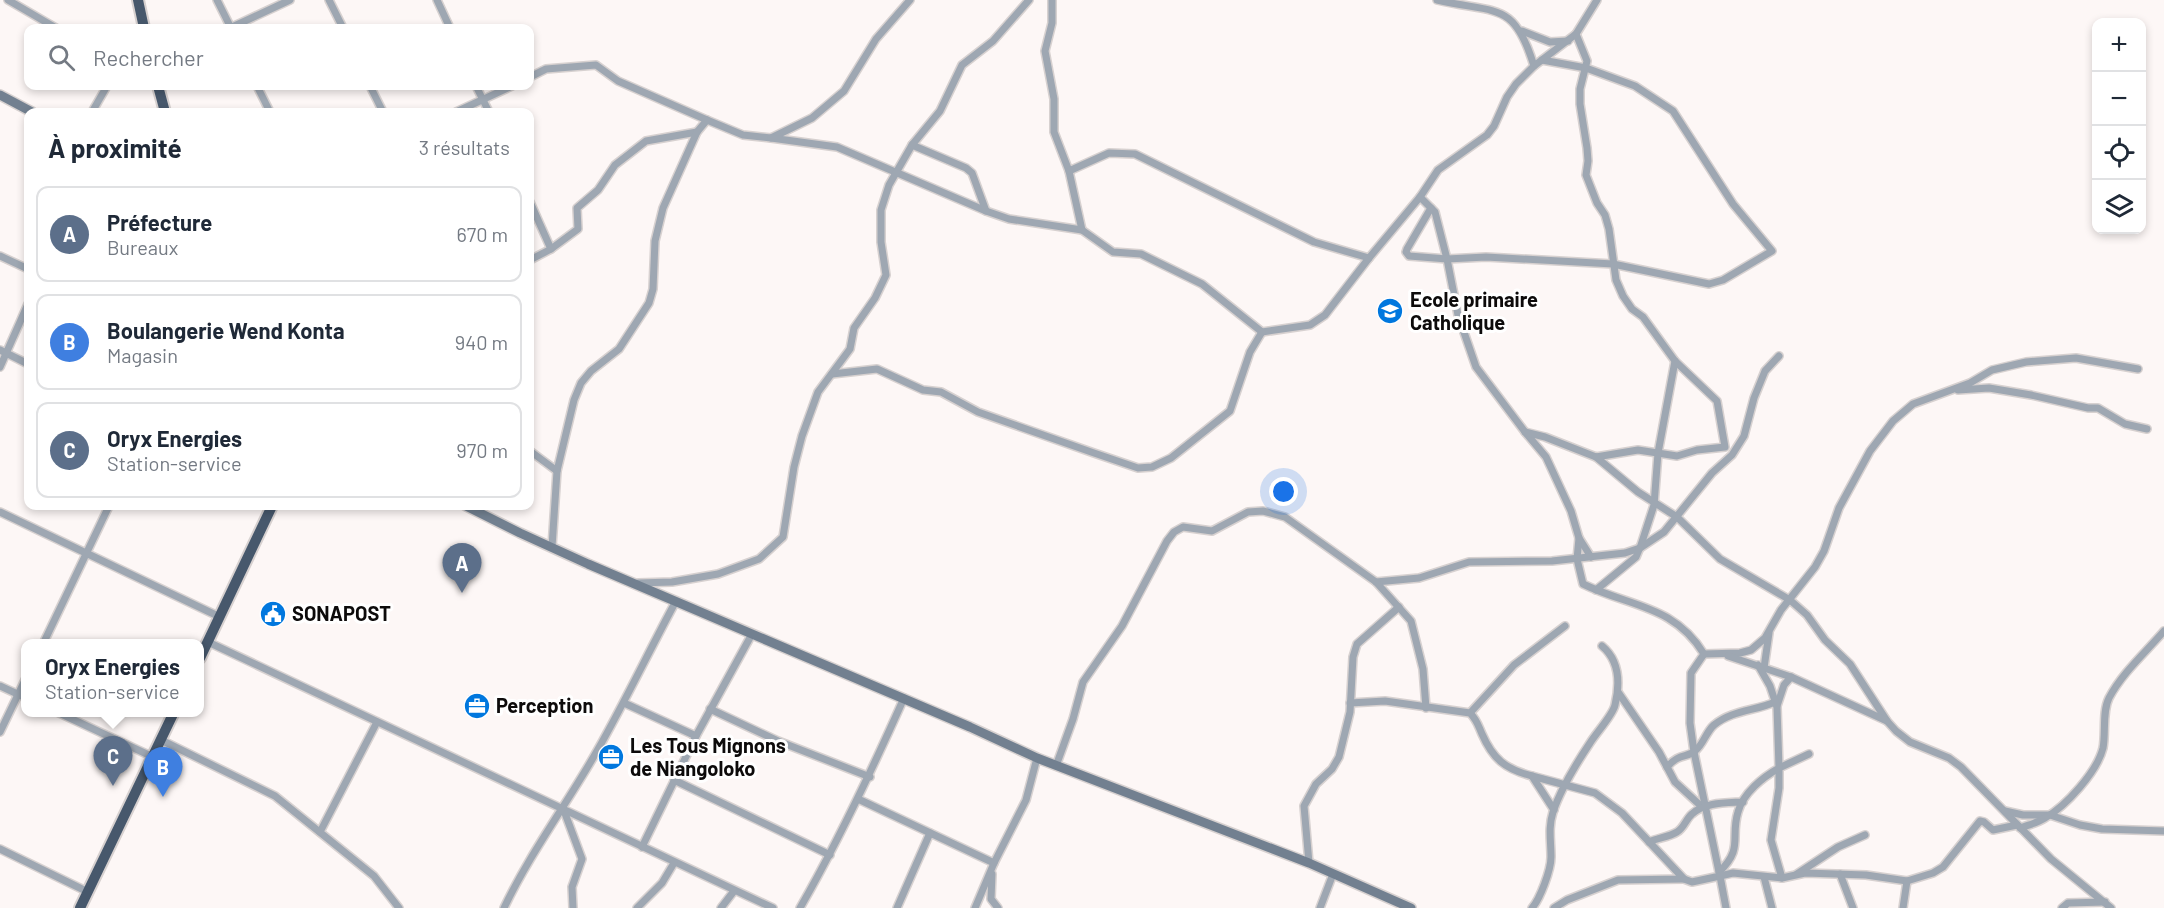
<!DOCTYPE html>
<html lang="fr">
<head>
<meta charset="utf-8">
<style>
	body { margin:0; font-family:Barlow,sans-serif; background:#f6f6f7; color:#1f2937 }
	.controls { position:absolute; right:18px; top:18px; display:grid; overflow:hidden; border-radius:12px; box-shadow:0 3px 9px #0003 }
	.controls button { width:54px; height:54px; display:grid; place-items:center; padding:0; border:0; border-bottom:2px solid #e0e1e3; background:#fff; color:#1f2937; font:30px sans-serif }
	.you { position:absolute; left:1284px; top:492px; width:21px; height:21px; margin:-15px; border:4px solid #fff; border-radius:50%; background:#1a73e8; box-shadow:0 0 0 9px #1a73e833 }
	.badge { display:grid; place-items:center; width:39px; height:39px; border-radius:50%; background:#0077de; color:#fff; font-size:20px; font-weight:700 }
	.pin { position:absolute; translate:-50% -50px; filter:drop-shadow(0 2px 3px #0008) }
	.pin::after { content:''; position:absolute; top:32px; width:21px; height:18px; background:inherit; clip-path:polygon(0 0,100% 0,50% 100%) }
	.popup { position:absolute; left:21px; top:639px; width:183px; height:78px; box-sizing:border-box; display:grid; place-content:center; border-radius:12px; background:#fff; filter:drop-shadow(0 2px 4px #0005); font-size:20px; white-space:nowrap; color:#747a83 }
	.popup b { font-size:22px; color:#1f2937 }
	.popup::after { content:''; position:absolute; left:50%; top:100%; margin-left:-12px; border:12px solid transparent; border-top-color:#fff }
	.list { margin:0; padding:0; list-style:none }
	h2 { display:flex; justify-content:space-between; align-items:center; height:78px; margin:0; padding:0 24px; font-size:26px }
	h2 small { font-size:20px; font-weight:400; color:#747a83 }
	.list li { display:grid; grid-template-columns:39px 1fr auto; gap:18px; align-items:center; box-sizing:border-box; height:96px; margin:0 12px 12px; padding:0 12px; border:2px solid #e0e1e3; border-radius:12px }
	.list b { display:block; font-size:22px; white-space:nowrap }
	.list p { margin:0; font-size:20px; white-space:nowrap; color:#747a83 }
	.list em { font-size:20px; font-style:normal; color:#747a83 }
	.icon { flex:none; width:33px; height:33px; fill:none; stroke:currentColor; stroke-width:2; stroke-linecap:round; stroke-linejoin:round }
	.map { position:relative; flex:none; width:2164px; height:908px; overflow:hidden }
	.search { position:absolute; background:#fff; box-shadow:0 3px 9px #0003; left:24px; top:24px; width:510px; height:66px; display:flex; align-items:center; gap:15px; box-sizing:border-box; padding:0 21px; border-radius:12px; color:#747a83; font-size:22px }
	.panel { position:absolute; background:#fff; box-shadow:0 3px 9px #0003; left:24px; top:108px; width:510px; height:402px; border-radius:12px }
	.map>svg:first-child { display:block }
</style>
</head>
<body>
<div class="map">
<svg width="2164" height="908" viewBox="0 0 2164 908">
	<rect width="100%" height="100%" fill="#fdf7f6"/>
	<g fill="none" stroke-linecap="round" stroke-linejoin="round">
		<g stroke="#d7d1d0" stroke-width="10">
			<g id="minor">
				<polyline points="8,0 56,28"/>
				<polyline points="217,0 231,28"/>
				<polyline points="329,0 343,28"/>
				<polyline points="437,0 450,28"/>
				<polyline points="1052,0 1052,23 1045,51 1054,99 1054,132 1069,171 1082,230"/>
				<path d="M1437 0C1496 14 1514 0 1534 66"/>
				<polyline points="230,28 290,0"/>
				<polyline points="1522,31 1550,42 1568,41"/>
				<polyline points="530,77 546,69 596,65 618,81 707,120 743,135 771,138 812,118 844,91 876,39 910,0"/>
				<polyline points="257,86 270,112"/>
				<polyline points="370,86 383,112"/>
				<polyline points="476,86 489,112"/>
				<polyline points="92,112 107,86"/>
				<polyline points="456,112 512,86"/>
				<polyline points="771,138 837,147 986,211 1009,219 1082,230 1113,252 1141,254 1202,284 1262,332 1310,325 1325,315 1369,258 1420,197 1438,170 1487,135 1494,126 1507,97 1516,84 1534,66 1576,34 1597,0"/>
				<polyline points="912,145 966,168 972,173 986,211"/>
				<polyline points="1069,171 1109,153 1135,154 1314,242 1369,258"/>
				<polyline points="1420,197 1435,212 1447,259 1458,315 1476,367 1525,432 1546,457 1571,511 1579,538 1591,557"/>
				<polyline points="530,202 551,249"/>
				<polyline points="1431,208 1407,249 1406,252 1409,256 1447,259 1486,257 1613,264 1709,284 1723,280 1772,251 1733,204 1673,111 1635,86 1586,68 1542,60"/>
				<polyline points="0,256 28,269"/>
				<polyline points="530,260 551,249 578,229 577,208 598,190 615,165 646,141 697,132"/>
				<polyline points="0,350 28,364"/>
				<polyline points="0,367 28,304"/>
				<polyline points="832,374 877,369 923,390 941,392 978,412 1094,453 1138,468 1152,467 1171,458 1230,411 1250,352 1262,332"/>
				<polyline points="1958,390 1989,388 2031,395 2088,408 2098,408 2125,424 2147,429"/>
				<polyline points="1525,432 1545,437 1596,457 1638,450 1677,456 1697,450 1725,447 1717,401 1675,361 1643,317 1632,309 1623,296 1616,280 1609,229 1605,215 1597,203 1586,175 1588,161 1587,148 1580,104 1580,89 1587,61 1576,34"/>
				<polyline points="530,451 557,471"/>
				<polyline points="1596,457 1638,492 1677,517 1720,559 1790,600 1807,615 1825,640 1850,664 1887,721 1896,731 1910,742 1949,758 1961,767 2051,859 2111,908"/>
				<polyline points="0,512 220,617"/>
				<path d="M1579 538 1577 559 1583 584C1630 607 1674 605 1704 654L1740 653 1751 650 1765 638 1781 610 1815 567 1824 551 1839 508 1870 451 1893 421 1913 404 1970 383 1992 370 2026 362 2076 358 2138 369"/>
				<polyline points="552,547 557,471 574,400 581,383 591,371 619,349 649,303 653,289 655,241 663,208 697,132 707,120"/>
				<polyline points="1376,582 1419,578 1469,562 1552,561 1625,553 1640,548 1664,532 1712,473 1732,455 1744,436 1754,398 1765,371 1779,356"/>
				<polyline points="638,583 672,582 718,574 759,559 783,537 794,467 802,436 818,392 850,349 854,328 875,298 886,275 881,242 881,210 889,185 912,145 940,111 962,65 993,41 1029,0"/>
				<polyline points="1596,590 1636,557 1641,545 1654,505 1658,453 1675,361"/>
				<polyline points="208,642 773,908"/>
				<polyline points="43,644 109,506"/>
				<polyline points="1704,654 1691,673 1690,723 1694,752 1719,872"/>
				<polyline points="1728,656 1791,677 1887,721"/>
				<polyline points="1764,668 1769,633"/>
				<polyline points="0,686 26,698"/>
				<polyline points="1618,692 1659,752 1675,782 1702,807"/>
				<polyline points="624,703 696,736"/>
				<path d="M1350 703 1385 701 1470 713C1477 720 1478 725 1482 734 1493 759 1505 769 1532 776L1554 810"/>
				<polyline points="1777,706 1784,685 1791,677"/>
				<polyline points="710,709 778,741 870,777"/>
				<polyline points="57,712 153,757"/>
				<polyline points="1470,713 1514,665 1565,626"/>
				<polyline points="0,732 26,678"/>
				<polyline points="161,740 275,796 374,876 399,908"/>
				<polyline points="1056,766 1073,719 1083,682 1122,626 1167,541 1174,532 1183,527 1212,531 1248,512 1263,511 1285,517 1376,582 1411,621 1423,669 1426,708"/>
				<path d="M1667 767C1679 753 1687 758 1695 751 1703 745 1706 732 1714 725 1732 710 1755 711 1775 702"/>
				<polyline points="1532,776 1595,793 1622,813 1684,879 1618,880 1567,900 1554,908"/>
				<polyline points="674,780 830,855"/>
				<polyline points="858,799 994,863"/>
				<polyline points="563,808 582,859 572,887 573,908"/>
				<polyline points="2005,811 2023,815 2050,815 2080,825 2102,829 2164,831"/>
				<path d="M2020 828C2028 825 2037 823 2045 818 2066 806 2097 772 2103 748 2106 733 2102 712 2109 698 2122 673 2146 652 2164 631"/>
				<polyline points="320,832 377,722"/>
				<path d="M1649 842C1658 838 1669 837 1677 832 1684 828 1686 819 1692 814 1705 802 1726 803 1743 802"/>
				<polyline points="642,847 696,736 752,634"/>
				<polyline points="0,849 88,892"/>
				<polyline points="1309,863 1304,806 1316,784 1332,769 1339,757 1350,712 1353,657 1357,644 1399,607"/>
				<polyline points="992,874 991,899 998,908"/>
				<polyline points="1797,874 1838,847 1865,835"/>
				<polyline points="1840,874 1853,908"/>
				<polyline points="1764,877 1772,908"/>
				<polyline points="1782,878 1771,840 1779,788 1779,768 1809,754"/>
				<path d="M1684 879 1692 882 1720 876 1719 872C1744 848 1730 838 1738 812 1743 793 1763 777 1779 768L1777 707 1770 686 1758 665"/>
				<path d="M504 908C530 853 567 804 597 751 625 702 649 651 676 601"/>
				<polyline points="637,908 662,883 674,863"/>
				<polyline points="721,908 734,891"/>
				<path d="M800 908C839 840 872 770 904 698"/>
				<polyline points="897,908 930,833"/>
				<polyline points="975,908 994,863 1026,800 1037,758"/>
				<polyline points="1320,908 1333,874"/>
				<path d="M1532 908C1540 899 1551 870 1551 857 1551 841 1548 828 1553 812 1561 788 1576 764 1590 743 1596 733 1613 715 1615 705 1620 684 1620 661 1602 646"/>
				<polyline points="1726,908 1720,876 1733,873 1782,878 1805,873 1866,875 1907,881 1933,873 1943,867 1980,821 1984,822 1993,830 2017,825"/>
				<polyline points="1903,908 1907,881"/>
				<polyline points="2062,908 2068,903 2105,902"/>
			</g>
		</g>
		<g stroke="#d7d1d0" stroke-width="12">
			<g id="secondary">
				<polyline points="0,95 32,112"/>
				<polyline points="466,506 520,533 588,564 970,727 1037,758 1309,863 1411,908"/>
			</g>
		</g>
		<g stroke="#d7d1d0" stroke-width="14">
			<g id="trunk">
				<polyline points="138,0 144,28"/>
				<polyline points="158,86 165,112"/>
				<polyline points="200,658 272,506"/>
				<polyline points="80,908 174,712"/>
			</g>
		</g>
		<use href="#minor" stroke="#9ea7b2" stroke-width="7"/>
		<use href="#secondary" stroke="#728090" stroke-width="9"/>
		<use href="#trunk" stroke="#47586c" stroke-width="10"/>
	</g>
	<defs>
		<g id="school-disc" transform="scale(1.35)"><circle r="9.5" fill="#0077de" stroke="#fff"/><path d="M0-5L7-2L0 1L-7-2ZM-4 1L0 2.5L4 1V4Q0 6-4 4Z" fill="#fff"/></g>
		<g id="civic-disc" transform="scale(1.35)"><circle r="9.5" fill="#0077de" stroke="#fff"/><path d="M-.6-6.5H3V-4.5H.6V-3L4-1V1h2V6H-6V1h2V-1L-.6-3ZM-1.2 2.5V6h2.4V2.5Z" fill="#fff"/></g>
		<g id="office-disc" transform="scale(1.35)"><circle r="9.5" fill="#0077de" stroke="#fff"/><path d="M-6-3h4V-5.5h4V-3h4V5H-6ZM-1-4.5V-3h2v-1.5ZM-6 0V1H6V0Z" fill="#fff"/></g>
	</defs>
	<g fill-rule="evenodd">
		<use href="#school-disc" x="1390" y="311"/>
		<use href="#civic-disc" x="273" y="614"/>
		<use href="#office-disc" x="477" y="706"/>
		<use href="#office-disc" x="611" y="757"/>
	</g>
	<g text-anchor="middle" stroke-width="6" stroke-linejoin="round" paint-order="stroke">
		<g font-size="20" font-weight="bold" fill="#0d0b0b" stroke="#fff" text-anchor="start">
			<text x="1410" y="307">Ecole primaire<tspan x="1410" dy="23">Catholique</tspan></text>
			<text x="292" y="621">SONAPOST</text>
			<text x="496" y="713">Perception</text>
			<text x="630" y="753">Les Tous Mignons<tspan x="630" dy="23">de Niangoloko</tspan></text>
		</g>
	</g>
</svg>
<div class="controls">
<button>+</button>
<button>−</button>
<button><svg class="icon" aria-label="locate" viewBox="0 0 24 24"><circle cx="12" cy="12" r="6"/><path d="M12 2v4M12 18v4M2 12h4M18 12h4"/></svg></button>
<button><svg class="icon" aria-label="layers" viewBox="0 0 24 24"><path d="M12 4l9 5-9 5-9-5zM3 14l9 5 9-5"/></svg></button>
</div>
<div class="you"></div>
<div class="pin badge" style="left:462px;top:593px;background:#5c6f8a">A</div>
<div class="pin badge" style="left:163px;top:797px;background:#3f7fe0">B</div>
<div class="pin badge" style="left:113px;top:786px;background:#5c6f8a">C</div>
<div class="popup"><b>Oryx Energies</b>Station-service</div>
<div class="search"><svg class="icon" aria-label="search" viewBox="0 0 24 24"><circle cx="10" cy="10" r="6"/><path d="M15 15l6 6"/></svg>Rechercher</div>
<section class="panel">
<h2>À proximité<small>3 résultats</small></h2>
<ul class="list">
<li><span class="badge" style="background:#5c6f8a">A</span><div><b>Préfecture</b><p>Bureaux</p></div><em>670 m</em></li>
<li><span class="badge" style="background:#3f7fe0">B</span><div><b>Boulangerie Wend Konta</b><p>Magasin</p></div><em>940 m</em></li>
<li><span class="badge" style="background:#5c6f8a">C</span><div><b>Oryx Energies</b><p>Station-service</p></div><em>970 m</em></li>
</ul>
</section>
</div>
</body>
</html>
